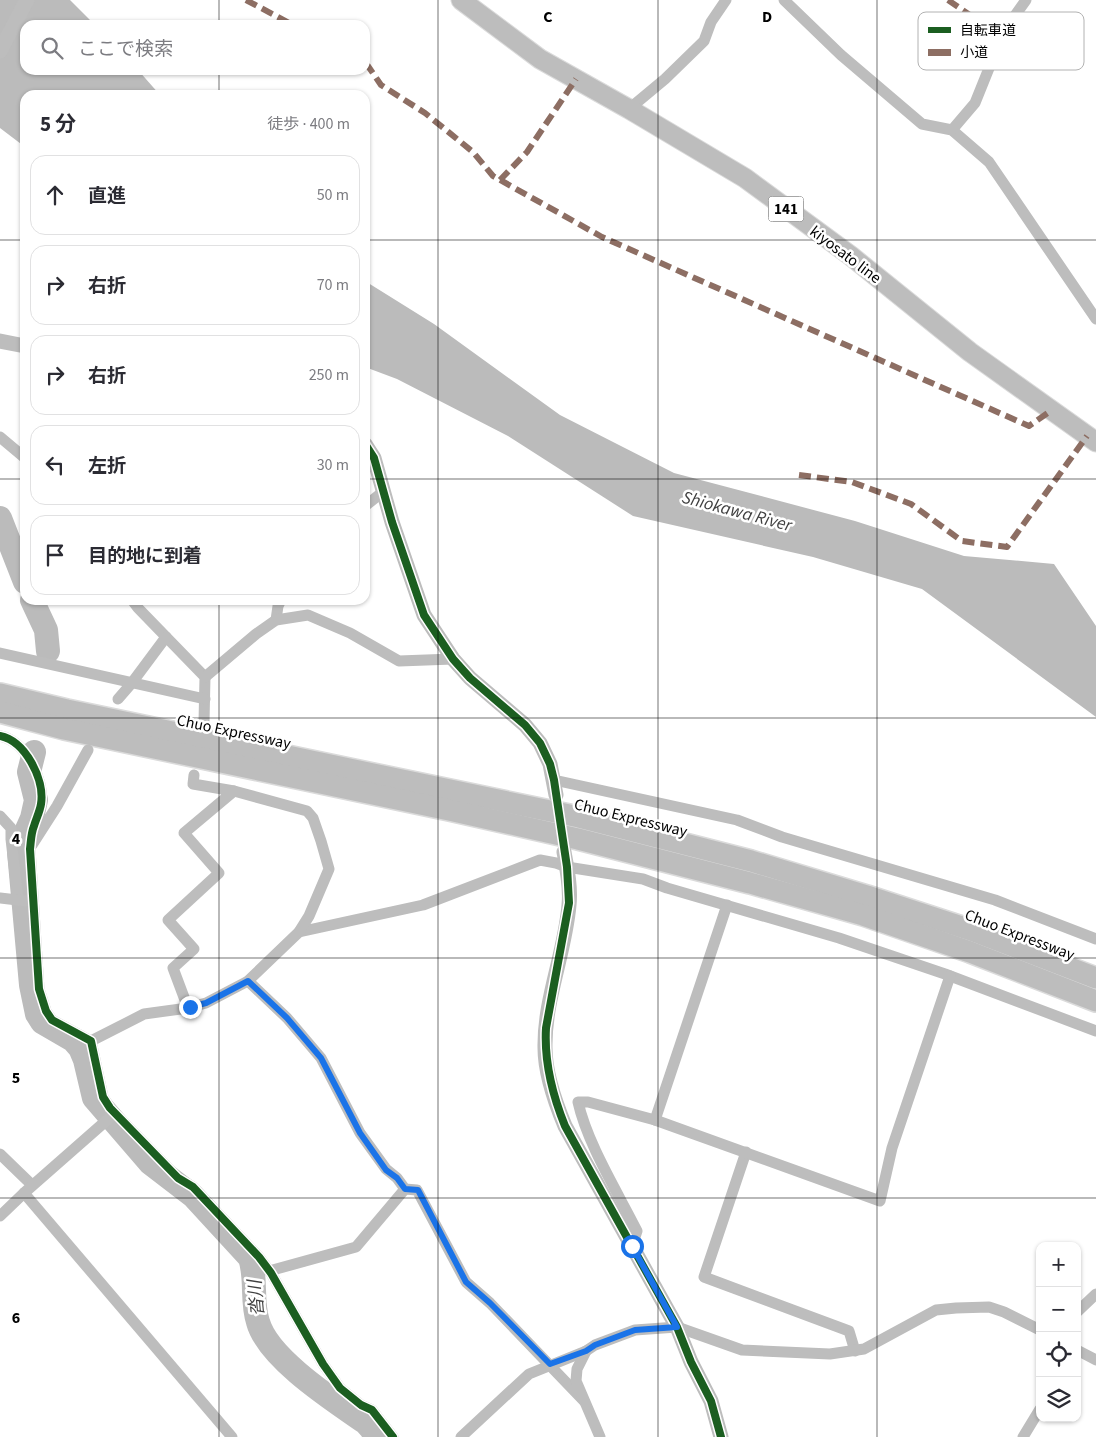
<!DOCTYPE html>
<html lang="ja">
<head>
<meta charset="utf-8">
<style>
	body { margin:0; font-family:"Source Sans 3","Noto Sans JP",sans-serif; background:#f2f2f3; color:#2b2b33 }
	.controls { position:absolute; right:15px; bottom:15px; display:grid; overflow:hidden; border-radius:10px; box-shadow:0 1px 4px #0004 }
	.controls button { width:45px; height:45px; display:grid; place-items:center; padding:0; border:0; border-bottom:1px solid #e1e1e2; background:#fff; color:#2b2b33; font:25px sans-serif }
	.stop { position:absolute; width:15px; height:15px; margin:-11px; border:4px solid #1a73e8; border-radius:50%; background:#fff }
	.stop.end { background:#1a73e8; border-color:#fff; box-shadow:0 1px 5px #0008 }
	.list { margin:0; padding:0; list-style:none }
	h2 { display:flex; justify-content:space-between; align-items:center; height:65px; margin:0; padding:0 20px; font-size:21px }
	h2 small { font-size:16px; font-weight:400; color:#7c7c81 }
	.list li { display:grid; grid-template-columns:32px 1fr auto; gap:15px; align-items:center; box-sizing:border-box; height:80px; margin:0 10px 10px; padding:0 10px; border:1px solid #e1e1e2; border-radius:15px }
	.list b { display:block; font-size:19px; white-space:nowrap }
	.list em { font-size:16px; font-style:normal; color:#7c7c81 }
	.icon { flex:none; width:28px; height:28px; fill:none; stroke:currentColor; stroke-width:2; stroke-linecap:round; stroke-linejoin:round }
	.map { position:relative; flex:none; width:1096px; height:1437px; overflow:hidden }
	.search { position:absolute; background:#fff; box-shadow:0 1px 4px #0004; left:20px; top:20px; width:350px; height:55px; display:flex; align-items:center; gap:12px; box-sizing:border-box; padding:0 18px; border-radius:15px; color:#7c7c81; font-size:19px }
	.panel { position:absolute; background:#fff; box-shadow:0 1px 4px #0004; left:20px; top:90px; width:350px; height:515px; border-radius:15px }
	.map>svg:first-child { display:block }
</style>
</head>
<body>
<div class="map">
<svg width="1096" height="1437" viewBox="0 0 1096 1437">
	<rect width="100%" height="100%" fill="#fff"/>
	<g fill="#bbb">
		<polygon points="0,0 70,0 95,25 25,25 25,70 138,70 160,95 25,95 25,147 0,128"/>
		<polygon points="365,281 434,324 560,415 674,473 855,521 964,556 1054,564 1096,626 1096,717 922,589 813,557 633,516 508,436 397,379 365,367"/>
	</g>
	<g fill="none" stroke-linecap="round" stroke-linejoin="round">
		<g stroke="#bbb" stroke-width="24">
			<polyline points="0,518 25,582"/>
			<polyline points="32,600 46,630 48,651"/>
			<path d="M34 752 29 772 36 800 32 818 24 836 19 852 31 985 37 1014 42 1022 73 1040 80 1048 85 1060 94 1098 150 1163 193 1196 250 1258C257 1279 251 1301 258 1322 268 1359 336 1402 366 1423L373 1431 374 1437"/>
		</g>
		<g stroke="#dbdbdb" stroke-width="21">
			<polyline id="trunk" points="461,0 540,59 629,109 745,178 851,256 970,352 1096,442"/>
		</g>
		<g stroke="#dbdbdb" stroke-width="24">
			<g id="motorway">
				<polyline points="0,694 67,710 579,817 751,861 867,896 971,930 1096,978"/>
				<polyline points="0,712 64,729 449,810 578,839 750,883 863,915 970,952 1096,1001"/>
			</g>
		</g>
		<g stroke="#bdbdbd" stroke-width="11">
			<polyline points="784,0 841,55 922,124 952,130 989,162 1096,319"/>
			<polyline points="629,109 665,79 704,41 711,22 726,0"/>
			<polyline points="952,130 975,103 1004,31 1026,0"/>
			<polyline points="0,437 25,458"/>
			<polyline points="365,506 384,491"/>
			<polyline points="132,600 138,608 205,677 204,722"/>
			<polyline points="276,620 278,606 281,600"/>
			<polyline points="0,653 205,699"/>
			<polyline points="205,677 256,634 276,620 308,615 350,633 399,661 453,659"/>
			<polyline points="118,699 131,684 166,637"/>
			<path d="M0 736C25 741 45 779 41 804 40 811 36 819 34 826 31 833 31 841 30 849L39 989 46 1011 52 1020 91 1041 103 1097 110 1108 178 1178 193 1187 259 1257 271 1273 323 1364 340 1388 361 1405 372 1410 393 1437"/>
			<polyline points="554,780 737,820 782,837 995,900 1096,939"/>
			<polyline points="0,816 11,828 11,839 18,900"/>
			<polyline points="32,845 57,806 88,750"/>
			<polyline points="0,898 26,901"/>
			<polyline points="299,932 423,905 540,860 556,863 567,867 643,879 667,888 839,938 945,974 1096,1031"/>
			<polyline points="248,981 287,1018 321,1058 360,1133 386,1169 397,1178 405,1189 417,1190 466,1282 490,1303 584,1401"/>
			<polyline points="188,1008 173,968 194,949 168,920 219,873 184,833 234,791 193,784 194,775"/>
			<polyline points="91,1041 144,1014 188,1008 206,1003 248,981 299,932 309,916 329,869 321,841 313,818 307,811 234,791"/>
			<polyline points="655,1120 727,905"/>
			<polyline points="746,1152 704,1277 849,1331 855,1351"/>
			<polyline points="0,1154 32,1185"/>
			<polyline points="24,1193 232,1437"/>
			<polyline points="0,1216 24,1193 115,1113"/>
			<path d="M632 1246 637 1231C618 1193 587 1143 578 1102H588L655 1120 880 1201 892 1148 950 976"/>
			<polyline points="269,1271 356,1247 405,1189"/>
			<polyline points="1077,1312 1096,1294"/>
			<polyline points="1077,1350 1096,1360"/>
			<polyline points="586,1351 577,1369 576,1381 600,1437"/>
			<polyline points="461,1437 529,1374 586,1351 595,1345 635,1330 677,1327 742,1350 830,1354 864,1349 936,1310 956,1308 989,1307 1004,1312 1040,1330"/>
			<polyline points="1023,1437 1040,1409"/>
		</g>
		<g stroke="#bdbdbd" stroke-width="15">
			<polyline points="0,51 27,0"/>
			<polyline points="0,341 25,346"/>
			<polyline points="365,444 374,458 392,522 424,615 453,659 470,678 525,725 540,743 550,764 556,795"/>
			<path d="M564 852C567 868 571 888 569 905 565 953 544 1000 545 1048 545 1074 555 1102 565 1126L677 1327 691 1362 711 1401 721 1437"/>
		</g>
		<use href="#trunk" stroke="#bdbdbd" stroke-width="19"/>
		<use href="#motorway" stroke="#bdbdbd" stroke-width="21"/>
		<g stroke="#8d6e63" stroke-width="6" stroke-dasharray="12 6" stroke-linecap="butt">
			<polyline points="246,0 293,25"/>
			<polyline points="948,0 980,22 1004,31"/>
			<polyline points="365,64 368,66 381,85 425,113 473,152 493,176 602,237 1029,426 1052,410"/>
			<polyline points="500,180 527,152 576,79"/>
			<polyline points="799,475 852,482 911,504 962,541 1007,547 1087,436"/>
		</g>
		<g stroke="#fff" stroke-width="11">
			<g id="cycleway">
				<path d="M365 444 374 458 392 522 424 615 453 659 470 678 525 725 540 743 550 764 554 780 567 867 569 903 546 1028C544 1062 552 1094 565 1126L677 1327 691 1362 711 1401 721 1437"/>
				<path d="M0 736C25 741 45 779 41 804 40 811 36 819 34 826 31 833 31 841 30 849L39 989 46 1011 52 1020 91 1041 103 1097 110 1108 178 1178 193 1187 259 1257 271 1273 323 1364 340 1388 361 1405 372 1410 393 1437"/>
			</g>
		</g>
		<use href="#cycleway" stroke="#1b5e20" stroke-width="8"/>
	</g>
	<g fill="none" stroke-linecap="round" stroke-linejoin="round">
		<polyline stroke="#1a73e8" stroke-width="6" points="190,1007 206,1003 248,981 287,1018 321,1058 360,1133 386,1170 397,1178 405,1189 418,1190 466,1282 490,1303 550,1364 586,1351 595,1345 635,1330 677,1327 632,1246"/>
	</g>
	<path fill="none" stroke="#000" stroke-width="1" stroke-opacity="0.55" d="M219 0V25M438 0V1437M658 0V1437M877 0V1437M219 70V95M0 240H25M365 240H1096M0 479H25M365 479H1096M219 600V1437M0 718H1096M0 958H1096M0 1198H1096"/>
	<g text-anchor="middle" stroke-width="5" stroke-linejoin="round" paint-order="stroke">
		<rect fill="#fff" stroke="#4c4c4c" stroke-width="1" x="768.5" y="196.5" width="35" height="25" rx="4"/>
		<g font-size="15" font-weight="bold" fill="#000">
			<text x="786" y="214">141</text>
		</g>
		<g font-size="16" fill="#000" stroke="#fff">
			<text transform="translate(846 254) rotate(37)" y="6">kiyosato line</text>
			<text transform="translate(234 731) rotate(12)" y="6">Chuo Expressway</text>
			<text transform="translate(631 817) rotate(14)" y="6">Chuo Expressway</text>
			<text transform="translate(1020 934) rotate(21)" y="6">Chuo Expressway</text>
		</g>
		<g font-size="18" font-style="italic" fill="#3f3f3f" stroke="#fff">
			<text transform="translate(737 511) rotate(15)" y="6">Shiokawa River</text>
			<text transform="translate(256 1298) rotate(-95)" y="6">沓川</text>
		</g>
	</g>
	<rect x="918" y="12" width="166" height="58" rx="8" fill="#fff" stroke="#b2b2b2" stroke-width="1"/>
	<rect x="928" y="27" width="23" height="6" fill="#1b5e20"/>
	<rect x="928" y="49" width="23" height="7" fill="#8d6e63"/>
	<g font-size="14" fill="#000">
		<text x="960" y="35">自転車道</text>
		<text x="960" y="57">小道</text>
	</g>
	<g font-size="16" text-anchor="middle" font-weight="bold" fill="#000" stroke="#fff" stroke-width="5" stroke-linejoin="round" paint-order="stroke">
		<text x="548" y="22">C</text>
		<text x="767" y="22">D</text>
		<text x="16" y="844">4</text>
		<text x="16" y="1083">5</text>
		<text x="16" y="1323">6</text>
	</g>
</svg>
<div class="controls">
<button>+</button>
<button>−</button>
<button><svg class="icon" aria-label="locate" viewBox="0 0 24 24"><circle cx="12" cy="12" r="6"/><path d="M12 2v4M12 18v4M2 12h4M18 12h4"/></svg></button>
<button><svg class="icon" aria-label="layers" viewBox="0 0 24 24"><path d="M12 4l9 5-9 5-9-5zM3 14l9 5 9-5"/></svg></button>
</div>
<div class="stop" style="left:632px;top:1246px"></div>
<div class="stop end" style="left:190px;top:1007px"></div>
<div class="search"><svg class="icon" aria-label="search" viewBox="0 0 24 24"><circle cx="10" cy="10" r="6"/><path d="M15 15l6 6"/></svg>ここで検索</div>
<section class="panel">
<h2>5 分<small>徒歩 · 400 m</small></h2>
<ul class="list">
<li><svg class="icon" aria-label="ahead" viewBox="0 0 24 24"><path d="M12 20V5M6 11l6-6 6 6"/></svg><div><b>直進</b></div><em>50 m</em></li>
<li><svg class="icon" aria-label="right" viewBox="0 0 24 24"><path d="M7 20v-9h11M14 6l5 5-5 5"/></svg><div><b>右折</b></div><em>70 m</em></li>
<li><svg class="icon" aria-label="right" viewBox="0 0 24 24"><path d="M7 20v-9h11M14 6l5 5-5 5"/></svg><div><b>右折</b></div><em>250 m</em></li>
<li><svg class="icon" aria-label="left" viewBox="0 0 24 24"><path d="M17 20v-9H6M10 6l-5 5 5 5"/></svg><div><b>左折</b></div><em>30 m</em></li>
<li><svg class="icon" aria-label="arrive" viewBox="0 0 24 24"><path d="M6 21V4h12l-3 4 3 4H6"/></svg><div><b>目的地に到着</b></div></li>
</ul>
</section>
</div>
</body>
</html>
